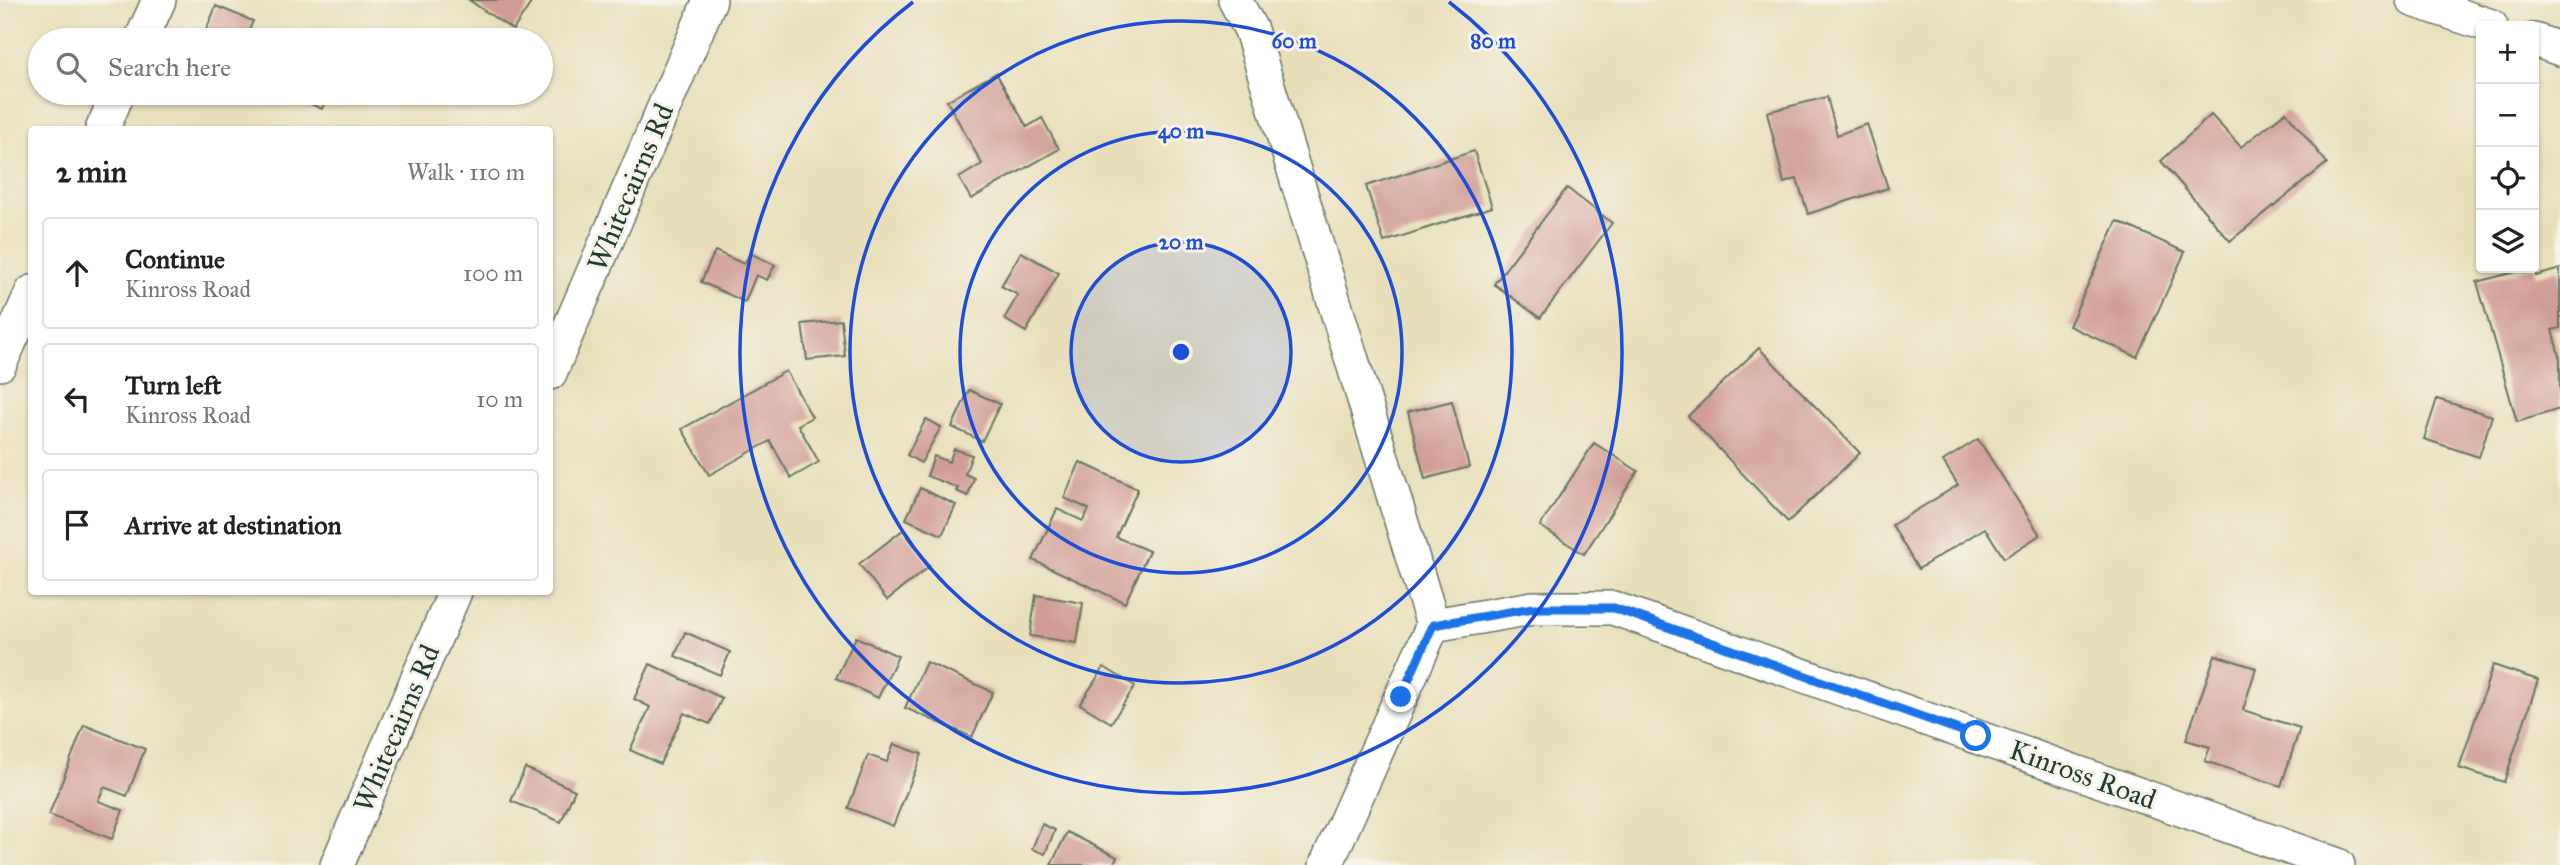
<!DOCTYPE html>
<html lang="en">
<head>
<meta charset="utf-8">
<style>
	body { margin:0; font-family:"IM FELL Great Primer",serif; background:#f6f6f6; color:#222 }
	.controls { position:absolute; right:21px; top:21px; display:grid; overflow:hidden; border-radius:7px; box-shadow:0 2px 5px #0004 }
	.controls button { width:63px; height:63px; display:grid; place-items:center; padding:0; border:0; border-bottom:2px solid #e0e0e0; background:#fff; color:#222; font:35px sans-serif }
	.stop { position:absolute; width:21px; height:21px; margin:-16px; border:5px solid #1a73e8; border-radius:50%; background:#fff }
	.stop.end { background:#1a73e8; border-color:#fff; box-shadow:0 2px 7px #0008 }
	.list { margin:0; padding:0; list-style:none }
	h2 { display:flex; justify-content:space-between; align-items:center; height:91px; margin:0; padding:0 28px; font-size:30px }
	h2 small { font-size:23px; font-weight:400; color:#767676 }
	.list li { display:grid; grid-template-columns:46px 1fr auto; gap:21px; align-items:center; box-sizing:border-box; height:112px; margin:0 14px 14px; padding:0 14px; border:2px solid #e0e0e0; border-radius:7px }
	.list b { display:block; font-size:26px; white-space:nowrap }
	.list p { margin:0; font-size:23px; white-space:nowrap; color:#767676 }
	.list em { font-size:23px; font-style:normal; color:#767676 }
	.icon { flex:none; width:38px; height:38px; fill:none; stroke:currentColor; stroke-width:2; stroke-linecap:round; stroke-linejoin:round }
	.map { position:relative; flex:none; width:2560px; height:865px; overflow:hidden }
	.search { position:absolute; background:#fff; box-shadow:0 2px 5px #0004; left:28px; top:28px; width:525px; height:77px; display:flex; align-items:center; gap:18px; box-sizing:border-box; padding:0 24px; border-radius:38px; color:#767676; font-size:26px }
	.panel { position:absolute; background:#fff; box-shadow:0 2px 5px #0004; left:28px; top:126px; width:525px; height:469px; border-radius:7px }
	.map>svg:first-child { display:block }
</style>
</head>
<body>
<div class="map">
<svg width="2560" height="865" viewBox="0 0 2560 865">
	<rect width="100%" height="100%" fill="#f7f3e8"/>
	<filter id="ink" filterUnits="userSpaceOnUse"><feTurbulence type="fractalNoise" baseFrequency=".0143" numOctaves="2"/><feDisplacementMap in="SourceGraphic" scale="14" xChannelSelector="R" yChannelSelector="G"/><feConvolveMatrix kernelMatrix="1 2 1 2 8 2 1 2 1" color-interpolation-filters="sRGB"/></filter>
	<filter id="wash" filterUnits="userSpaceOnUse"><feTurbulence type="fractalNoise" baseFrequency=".00686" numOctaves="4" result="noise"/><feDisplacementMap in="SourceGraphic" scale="28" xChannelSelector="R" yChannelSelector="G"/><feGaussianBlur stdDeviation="1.57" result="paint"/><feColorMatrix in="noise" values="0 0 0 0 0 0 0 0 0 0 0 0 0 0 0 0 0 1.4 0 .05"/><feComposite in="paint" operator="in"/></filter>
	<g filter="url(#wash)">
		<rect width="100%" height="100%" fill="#e8dfba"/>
		<g id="blocks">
			<g fill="#d09c94">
				<polygon points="469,0 533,0 513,30"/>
				<polygon points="216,6 253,21 245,40 202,40"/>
				<polygon points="996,73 1027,127 1042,118 1059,149 971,199 959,178 982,164 947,101"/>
				<polygon points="285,93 329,93 322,109"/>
				<polygon points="1827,97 1837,135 1867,124 1888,188 1808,214 1797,179 1784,183 1767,112"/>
				<polygon points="2286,112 2327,163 2230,241 2161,161 2211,115 2241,147"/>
				<polygon points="1474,151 1492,207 1384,242 1366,186"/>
				<polygon points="1567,188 1612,223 1540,318 1494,284"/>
				<polygon points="2117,221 2185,252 2137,357 2069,326"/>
				<polygon points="715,251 744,264 750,253 775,265 767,280 756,275 745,302 701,282"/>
				<polygon points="1021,252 1059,273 1026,332 1004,319 1018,295 1001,286"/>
				<polygon points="2530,268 2534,268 2536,276 2560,269 2560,328 2552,330 2560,359 2560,409 2517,422 2477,282"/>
				<polygon points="841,320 845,356 807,360 802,324"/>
				<polygon points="1759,348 1860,453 1788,522 1688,416"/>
				<polygon points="786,371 812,417 798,425 819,462 791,478 770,441 709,475 682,429"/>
				<polygon points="969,390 1000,404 982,441 952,427"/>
				<polygon points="2437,399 2492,416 2479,457 2424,439"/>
				<polygon points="1452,401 1469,467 1425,479 1408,412"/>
				<polygon points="926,419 941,427 921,463 907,455"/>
				<polygon points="1978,439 2040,535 2004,558 1985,528 1918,569 1892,525 1958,485 1943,461"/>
				<polygon points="1594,443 1638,471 1584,554 1540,526"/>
				<polygon points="954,449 972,455 965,474 974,478 968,496 956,491 958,488 927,476 934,456 949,462"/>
				<polygon points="1080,462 1138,489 1116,537 1149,551 1125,603 1033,560 1057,509 1083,521 1089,509 1064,498"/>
				<polygon points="920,488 956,505 942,535 906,519"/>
				<polygon points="903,530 930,566 887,600 859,564"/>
				<polygon points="1036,595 1083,603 1077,643 1030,636"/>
				<polygon points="685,632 730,652 720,675 675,656"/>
				<polygon points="856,637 898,656 878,698 836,678"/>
				<polygon points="2215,655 2256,668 2243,710 2300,728 2281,786 2205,761 2210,747 2186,740"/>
				<polygon points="926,662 993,692 972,737 905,708"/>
				<polygon points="650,664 722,698 710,724 684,713 660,764 630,750 650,707 634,699"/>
				<polygon points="2493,665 2538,680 2504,782 2459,768"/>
				<polygon points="1104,667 1135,686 1111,723 1080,704"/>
				<polygon points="84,725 145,749 127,796 104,787 98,801 123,810 112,839 49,815"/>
				<polygon points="894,744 922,754 893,826 848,808 868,755 887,762"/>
				<polygon points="525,768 575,790 561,822 511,801"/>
				<polygon points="1042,824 1055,830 1045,854 1032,849"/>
				<polygon points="1067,832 1117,857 1113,865 1051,865"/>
			</g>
		</g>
	</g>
	<g filter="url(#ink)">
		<use href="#blocks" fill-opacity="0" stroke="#657663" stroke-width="2"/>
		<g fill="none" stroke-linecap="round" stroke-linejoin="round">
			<g stroke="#657663" stroke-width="36">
				<g id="minor">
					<polyline points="1235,0 1251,30 1433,625"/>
					<polyline points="2413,0 2491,26"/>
					<polyline points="141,40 159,0"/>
					<polyline points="2534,40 2560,49"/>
					<polyline points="102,130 118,93"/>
					<polyline points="0,364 32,292"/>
					<polyline points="550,373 710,0"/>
					<polyline points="337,865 455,592"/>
					<polyline points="1326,865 1433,625 1533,608 1613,608 2338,865"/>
				</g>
			</g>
			<use href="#minor" stroke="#fff" stroke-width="33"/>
		</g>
	</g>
	<g fill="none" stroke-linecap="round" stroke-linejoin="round" filter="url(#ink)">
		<polyline stroke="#1a73e8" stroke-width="9" points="1401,697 1433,625 1533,608 1614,608 1976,736"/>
	</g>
	<circle cx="1181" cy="352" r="110" fill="#1d4ed8" fill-opacity=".12"/>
	<g fill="none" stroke="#1d4ed8" stroke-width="3.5">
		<circle cx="1181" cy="352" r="110"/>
		<circle cx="1181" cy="352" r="221"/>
		<circle cx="1181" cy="352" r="331"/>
		<path d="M1449 2A441 441 0 1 1 913 2"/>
	</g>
	<g text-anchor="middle" stroke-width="6" stroke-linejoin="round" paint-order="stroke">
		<g font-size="28" fill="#1f3d34" stroke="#f7f3e8">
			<text transform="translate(630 187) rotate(-67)" y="10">Whitecairns Rd</text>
			<text transform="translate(396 728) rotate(-67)" y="10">Whitecairns Rd</text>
			<text transform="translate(2083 774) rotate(20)" y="10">Kinross Road</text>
		</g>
	</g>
	<circle cx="1181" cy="352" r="10" fill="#1d4ed8" stroke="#f7f3e8" stroke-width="3.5"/>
	<g font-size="21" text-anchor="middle" font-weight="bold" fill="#1d4ed8" stroke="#f7f3e8" stroke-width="6" stroke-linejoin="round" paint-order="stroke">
		<text x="1493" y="48">80 m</text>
		<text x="1294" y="48">60 m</text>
		<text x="1181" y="138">40 m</text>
		<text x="1181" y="249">20 m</text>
	</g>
</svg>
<div class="controls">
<button>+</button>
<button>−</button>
<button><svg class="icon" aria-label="locate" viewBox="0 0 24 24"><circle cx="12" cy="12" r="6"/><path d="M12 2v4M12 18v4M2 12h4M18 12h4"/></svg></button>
<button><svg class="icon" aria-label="layers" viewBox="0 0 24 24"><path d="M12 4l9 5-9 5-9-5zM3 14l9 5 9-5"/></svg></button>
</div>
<div class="stop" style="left:1976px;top:736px"></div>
<div class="stop end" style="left:1401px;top:697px"></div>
<div class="search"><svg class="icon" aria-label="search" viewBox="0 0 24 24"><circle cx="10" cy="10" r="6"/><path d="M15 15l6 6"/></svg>Search here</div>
<section class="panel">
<h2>2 min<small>Walk · 110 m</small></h2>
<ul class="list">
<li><svg class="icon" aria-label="ahead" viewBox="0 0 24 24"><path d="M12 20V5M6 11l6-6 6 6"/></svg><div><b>Continue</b><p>Kinross Road</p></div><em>100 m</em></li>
<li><svg class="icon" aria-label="left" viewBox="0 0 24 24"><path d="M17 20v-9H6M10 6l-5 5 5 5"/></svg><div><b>Turn left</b><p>Kinross Road</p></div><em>10 m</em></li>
<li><svg class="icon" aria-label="arrive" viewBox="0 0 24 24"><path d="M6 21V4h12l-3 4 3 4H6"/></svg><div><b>Arrive at destination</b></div></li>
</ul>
</section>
</div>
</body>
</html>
